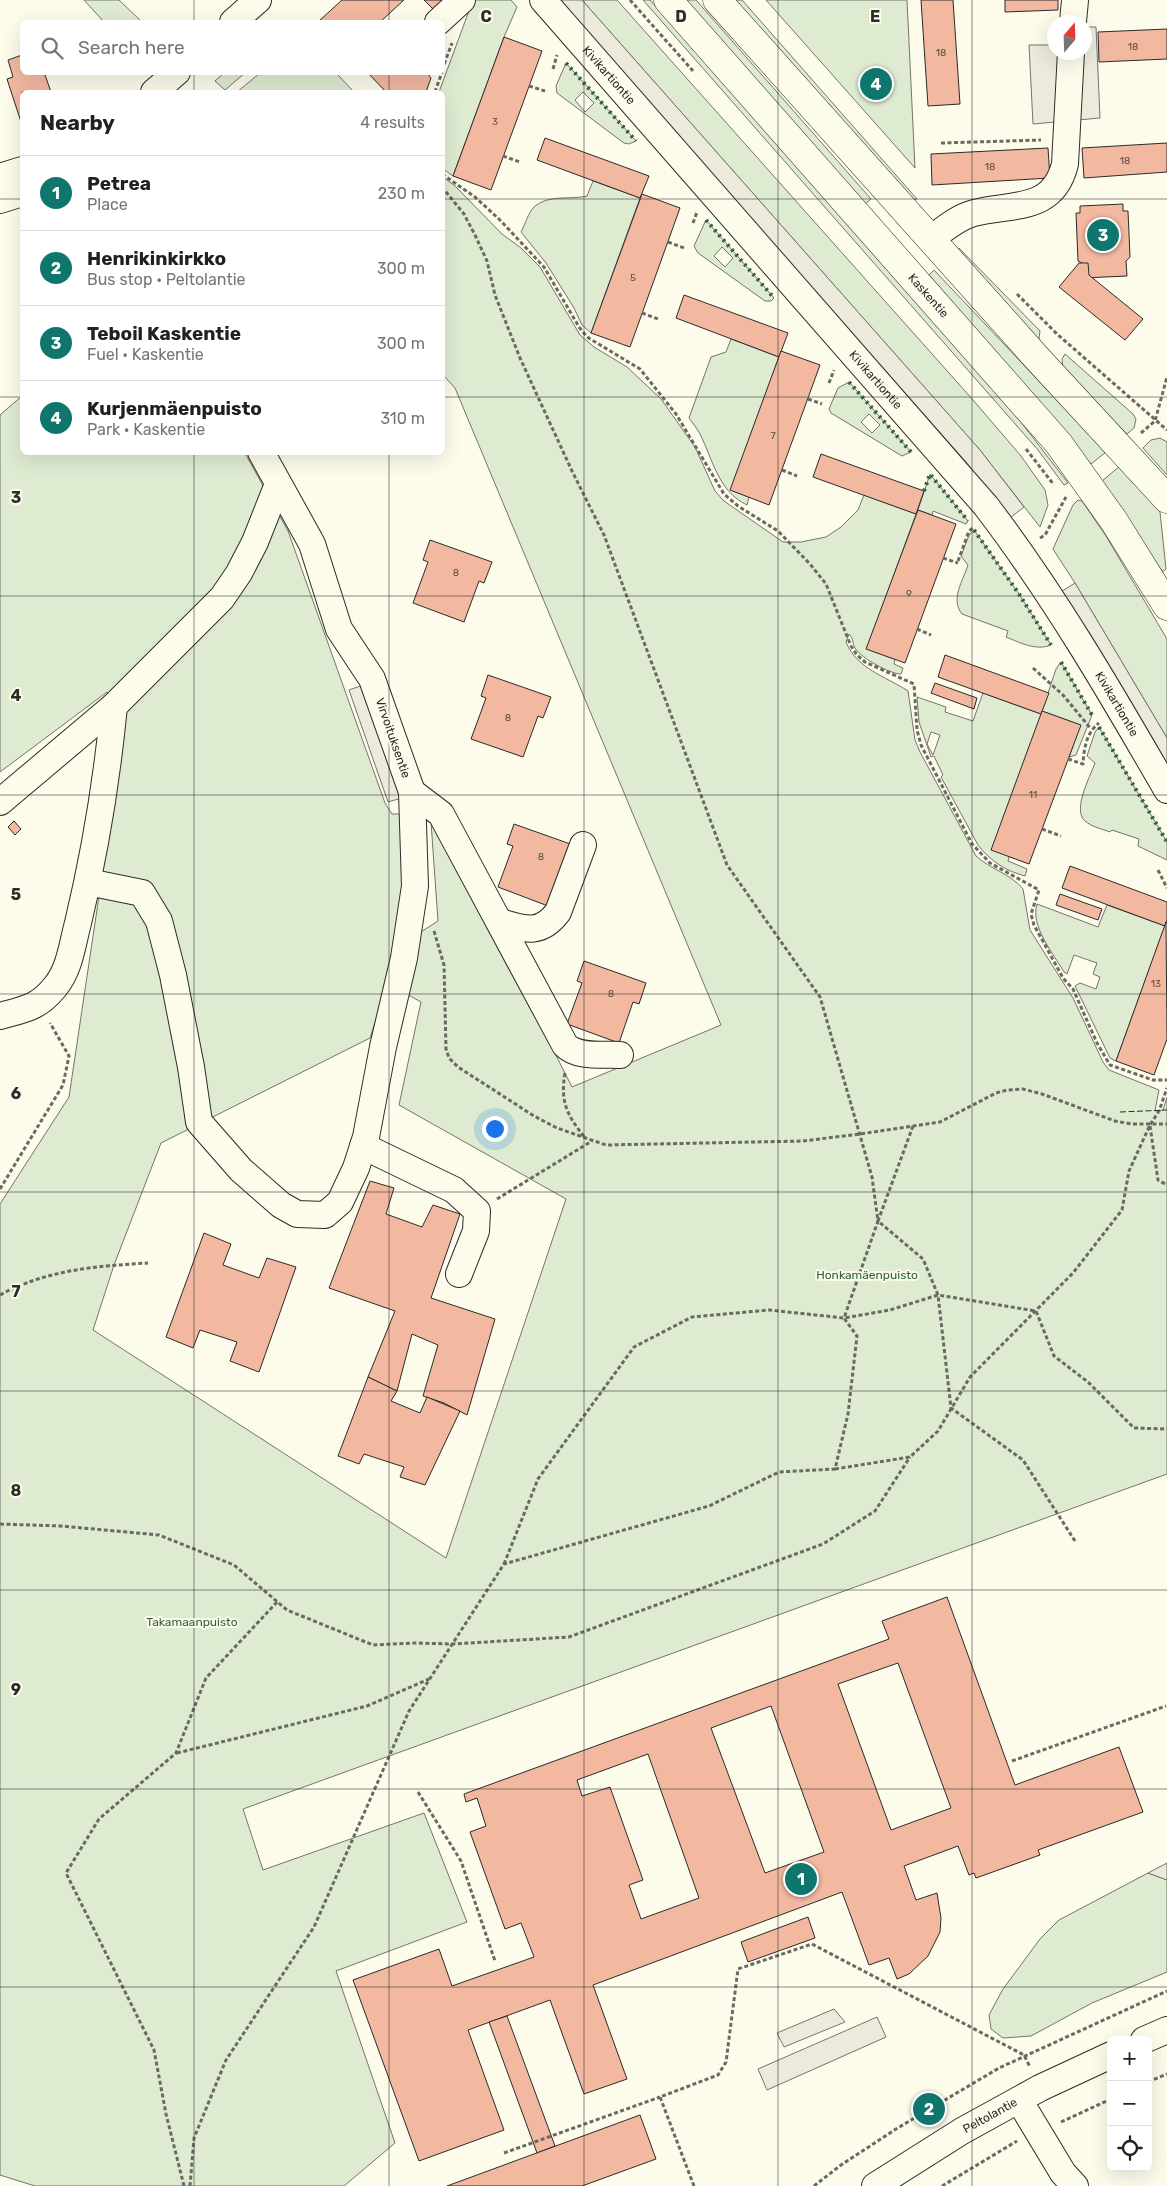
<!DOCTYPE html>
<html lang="en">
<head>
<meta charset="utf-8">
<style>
	body { margin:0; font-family:Rubik,sans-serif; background:#f2f2f2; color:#202124 }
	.controls { position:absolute; right:15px; bottom:15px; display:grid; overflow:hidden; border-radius:8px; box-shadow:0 5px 20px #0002 }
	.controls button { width:45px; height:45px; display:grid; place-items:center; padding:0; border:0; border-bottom:1px solid #e0e0e0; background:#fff; color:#202124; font:25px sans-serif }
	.compass { position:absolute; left:1047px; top:15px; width:45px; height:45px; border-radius:50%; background:#fff; box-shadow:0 5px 20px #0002; rotate:19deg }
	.you { position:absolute; left:494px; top:1128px; width:18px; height:18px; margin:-12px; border:4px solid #fff; border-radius:50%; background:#1a73e8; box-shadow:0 0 0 8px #1a73e833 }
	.badge { display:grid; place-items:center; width:32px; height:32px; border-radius:50%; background:#0f766e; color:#fff; font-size:16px; font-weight:700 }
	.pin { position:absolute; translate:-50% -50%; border:2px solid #fff; box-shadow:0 1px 5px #0006 }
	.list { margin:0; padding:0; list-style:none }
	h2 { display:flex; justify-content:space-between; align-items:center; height:65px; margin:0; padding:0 20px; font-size:21px }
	h2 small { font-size:16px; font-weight:400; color:#757577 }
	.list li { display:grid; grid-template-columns:32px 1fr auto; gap:15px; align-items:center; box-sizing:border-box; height:75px; padding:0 20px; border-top:1px solid #e0e0e0 }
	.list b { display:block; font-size:19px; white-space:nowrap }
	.list p { margin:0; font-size:16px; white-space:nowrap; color:#757577 }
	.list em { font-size:16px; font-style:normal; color:#757577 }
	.icon { flex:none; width:28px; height:28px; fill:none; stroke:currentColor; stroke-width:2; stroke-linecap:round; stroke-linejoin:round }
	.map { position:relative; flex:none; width:1167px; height:2186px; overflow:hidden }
	.search { position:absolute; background:#fff; box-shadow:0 5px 20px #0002; left:20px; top:20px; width:425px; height:55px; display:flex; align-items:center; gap:12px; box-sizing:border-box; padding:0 18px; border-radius:8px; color:#757577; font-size:19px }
	.panel { position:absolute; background:#fff; box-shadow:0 5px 20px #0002; left:20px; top:90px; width:425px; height:365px; border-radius:8px }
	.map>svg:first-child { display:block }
</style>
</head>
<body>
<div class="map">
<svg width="1167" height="2186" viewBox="0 0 1167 2186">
	<rect width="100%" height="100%" fill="#fdfbea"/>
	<g fill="#deebd1" stroke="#74746e" fill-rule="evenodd">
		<polygon points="84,0 119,0 142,22 104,22"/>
		<polygon points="473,0 511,0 517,7 504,37 453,176 443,169 442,92 439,92"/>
		<polygon points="582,0 617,0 973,400 1021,456 1045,490 1048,505 1040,527 980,450"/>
		<polygon points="643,0 650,0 1007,404 1068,483 1064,485 1038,450"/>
		<polygon points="685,0 696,0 871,199 865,204"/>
		<polygon points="730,0 742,0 917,199 908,201"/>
		<polygon points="766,0 907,0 915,168"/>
		<path d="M566 63 636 141 629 144 624 143 557 93 556 86ZM583 92 594 103 585 112 575 100Z"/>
		<polygon points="225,72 245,72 245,73 225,90 215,81"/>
		<polygon points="260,73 336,73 354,92 237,92"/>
		<path d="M443 177 455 186 502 234 521 248 540 267 580 335 594 347 627 367 661 399 695 447 715 491 724 501 783 542H801L826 537 841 527 858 510 864 495 916 514 867 649 895 659 894 664 903 668 901 674C890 674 861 658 855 648 852 643 854 639 849 634L846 642C857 669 885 676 908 691L915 740 920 752 976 856C990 869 1011 874 1023 889L1030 930 1073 998 1103 1062 1109 1070 1159 1090 1155 1111 1163 1110 1167 1097V1474L243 1809 263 1870 424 1813 467 1922 336 1971 395 2143 344 2186H35L0 2175V1204L69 1097 125 722 107 692 0 772V415L22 396V452L245 453 288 531 385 803 392 814H400C401 829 403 845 403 860 404 921 389 981 370 1038L161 1143 114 1265 93 1330 446 1558 566 1199 399 1105 421 1002 403 992 416 935 438 921 431 822 433 812 572 1087 721 1025 455 388 443 375Z"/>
		<path d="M593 181 640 198 591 333 582 325 574 308 546 263 521 232C525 225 528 213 534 207 549 194 570 200 587 196Z"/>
		<path d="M706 220 774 298 771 301H765L698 253 694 246ZM722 247 733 258 725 267 714 256Z"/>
		<polygon points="959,248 1040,331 1039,339 1037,340 958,250"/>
		<polygon points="934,270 1106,452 1091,464 929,275"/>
		<path d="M731 339 779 357 731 490 749 497 747 505C718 491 713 460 700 434 697 429 693 423 689 418L711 357 726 352Z"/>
		<polygon points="1065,354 1133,414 1136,419 1134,428 1127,434 1063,369 1062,359"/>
		<path d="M849 382 911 452 902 456 831 413 829 409 838 388ZM869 414 880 425 872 433 861 422Z"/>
		<polygon points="1160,438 1167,442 1167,475 1143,448 1151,440"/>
		<polygon points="1120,466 1160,512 1166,569 1164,571 1162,571 1102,481"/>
		<polygon points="930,474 968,521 966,524 933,511 932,515 918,510"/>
		<polygon points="1078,500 1082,501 1106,536 1167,639 1167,738 1075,583 1053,549 1073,505"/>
		<path d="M974 530 1019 594 1051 645C1036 651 1021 643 1006 637L1008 631 962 614C950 599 963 581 968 565L961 556 969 535Z"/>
		<polygon points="1061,662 1092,715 1076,755 1069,757 1080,725 1042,711 1056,669"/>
		<path d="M983 693 1041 714 1008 861 1027 869 1025 876C1006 871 990 861 978 845L941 777 943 775 934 756 931 757 919 722 917 697 946 707 945 712 973 721ZM931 732 940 735 933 755 927 744Z"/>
		<path d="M1099 727 1167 842V860L1138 846 1139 839 1112 830 1110 832C1102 829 1092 827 1085 821 1072 810 1090 777 1095 763L1087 756 1095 732Z"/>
		<path d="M1037 904 1098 927 1107 905 1165 926 1116 1061 1110 1058 1075 986 1080 983 1096 989 1100 977 1093 974 1097 963 1074 955 1067 974 1064 972C1053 953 1030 926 1037 904Z"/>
		<polygon points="1148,1873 1167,1880 1167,1972 1092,2003 1031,2036 1003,2038 991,2029 989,2015 1003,1989 1040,1939 1059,1920"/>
	</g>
	<g fill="#eceadb" stroke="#74746e">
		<polygon points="558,0 582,0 980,450 1024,507 1010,518 966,462"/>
		<polygon points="1085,27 1096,27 1100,118 1033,124 1029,45 1054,45 1054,52 1084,52"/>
		<polygon points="1075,583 1167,738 1167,774 1059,593"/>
		<polygon points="366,684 405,797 388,802 349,690"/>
		<polygon points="1167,1863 1167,1880 1148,1873"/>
		<polygon points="834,2009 845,2022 784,2047 777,2033"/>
		<polygon points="877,2017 886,2037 767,2090 758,2069"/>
	</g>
	<g fill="#f2b8a0" stroke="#2b2b2b" fill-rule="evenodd">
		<polygon points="342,0 404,0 380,22 321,22 319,21"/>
		<polygon points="424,0 447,0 435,11"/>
		<polygon points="921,0 953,0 960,104 928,106"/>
		<polygon points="1005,0 1058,0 1058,10 1005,12"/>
		<polygon points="1167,29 1167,59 1099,62 1098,32"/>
		<polygon points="504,37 542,51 491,190 453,176"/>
		<polygon points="22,55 22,72 44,72 51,92 22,92 22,125 7,79 13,77 8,60"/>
		<polygon points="367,72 426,72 431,78 426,92 386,92"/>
		<polygon points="545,138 649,176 640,198 537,160"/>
		<polygon points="1167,143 1167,172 1084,178 1082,148"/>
		<polygon points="1048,148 1050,178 932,185 931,154"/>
		<polygon points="642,194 680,208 630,347 591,333"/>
		<polygon points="1123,204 1123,211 1128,211 1130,257 1126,261 1127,276 1083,278 1082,263 1078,261 1076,213 1080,213 1080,206"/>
		<polygon points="1079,263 1088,263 1089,275 1143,319 1125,340 1059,287"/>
		<polygon points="684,295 788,333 779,357 676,318"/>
		<polygon points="781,351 820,365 769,505 730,490"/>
		<polygon points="821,454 924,491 916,514 813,477"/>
		<polygon points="918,510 956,524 905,663 866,649"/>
		<polygon points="430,540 492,562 484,583 479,581 464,622 413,603 428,562 423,560"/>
		<polygon points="945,655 1049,693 1041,714 938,677"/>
		<polygon points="488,675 551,697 543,718 538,716 523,757 471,739 486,698 481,696"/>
		<polygon points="935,683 977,698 974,709 931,693"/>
		<polygon points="1042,711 1081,725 1029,864 991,850"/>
		<polygon points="14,821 21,829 15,835 8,827"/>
		<polygon points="514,824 576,846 548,906 498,887 513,846 507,844"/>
		<polygon points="1070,866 1167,902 1167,920 1165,926 1062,888"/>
		<polygon points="1060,894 1102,909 1098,920 1056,905"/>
		<polygon points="1166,922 1167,1039 1154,1075 1116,1061"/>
		<polygon points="584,961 646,983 639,1004 633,1002 619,1043 567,1024 582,983 577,981"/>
		<polygon points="370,1181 394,1188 386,1214 422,1227 433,1205 460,1214 431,1298 495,1319 467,1415 444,1403 423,1396 438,1345 412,1334 397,1391 368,1377 395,1311 329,1288"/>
		<polygon points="204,1233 231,1244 223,1265 259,1278 267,1258 296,1267 259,1372 230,1361 237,1342 200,1330 193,1348 166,1337"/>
		<polygon points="368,1377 397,1391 391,1401 420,1413 427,1397 460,1411 425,1485 400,1477 404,1467 364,1454 359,1464 338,1456"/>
		<path d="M947 1597 1015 1785 1119 1747 1143 1812 1038 1850 1040 1855 976 1878 974 1873 969 1875 958 1846 904 1866 916 1900 937 1893 941 1918 940 1932 928 1956 909 1974 897 1979 889 1958 869 1965 842 1892 593 1985 627 2079 584 2094 550 2000 468 2030 504 2130 419 2161 353 1980 439 1949 452 1986 534 1957 521 1923 505 1929 470 1832 486 1826 477 1798 466 1802 464 1794 889 1639 882 1621ZM898 1663 951 1808 891 1830 838 1684ZM771 1706 824 1852 765 1873 711 1728ZM648 1754 699 1898 641 1919 629 1885 643 1880 610 1787 582 1796 577 1780Z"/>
		<polygon points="808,1917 815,1938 748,1962 741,1942"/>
		<polygon points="507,2016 555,2146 537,2153 489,2022"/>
		<polygon points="640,2115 656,2159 582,2186 447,2186"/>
	</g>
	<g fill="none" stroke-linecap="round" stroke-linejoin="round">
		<g stroke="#2b2b2b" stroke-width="28">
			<g id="minor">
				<path id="s1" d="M543 0 986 506C1054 595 1111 693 1167 790"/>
				<polyline points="233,22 258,0"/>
				<polyline points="438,22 462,0"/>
				<polyline points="1073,22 1075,0"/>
				<polyline points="154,92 177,72"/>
				<polyline points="0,177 22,170"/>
				<polyline points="0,200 22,193"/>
				<path d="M931 239C943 230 958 217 974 213 1012 203 1053 213 1065 164L1071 52"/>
				<path d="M412 792 441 814 565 1045C577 1058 604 1054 620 1055"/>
				<polyline points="0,802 114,706 222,598 239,573 255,542 278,484"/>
				<polyline points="88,882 142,893 159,921 173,975 191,1067 199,1122 241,1170 281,1205 297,1214 325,1215 340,1202 356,1168 366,1137 383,1047 404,958 415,886 412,792 372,679 339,629 312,544 261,452"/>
				<path d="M500 922C524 929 540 936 558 912L583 845"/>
				<path d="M0 1016C25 1009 38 1008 55 987 70 969 72 945 78 923 95 852 107 779 114 706"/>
				<polyline points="363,1146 454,1190 477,1211 476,1231 459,1274"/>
				<polyline points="1144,2040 1167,2030"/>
				<polyline points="1019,2100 1063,2173 1075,2186"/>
				<path id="s2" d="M875 2186 962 2131 1040 2088 1111 2055"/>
			</g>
		</g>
		<g stroke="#2b2b2b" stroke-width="29">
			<g id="major">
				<path id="s3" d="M668 0 1059 444 1114 521 1167 606"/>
				<polyline points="717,0 1036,357 1167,499"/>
			</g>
		</g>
		<g stroke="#6a6964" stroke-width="3" stroke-dasharray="4 2.5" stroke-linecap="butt">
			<polyline points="630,0 693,71"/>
			<polyline points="553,69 557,55"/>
			<polyline points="442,70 452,43"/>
			<polyline points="529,86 545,91"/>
			<polyline points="435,92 442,72"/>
			<polyline points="941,143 1041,140"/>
			<polyline points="503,156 520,162"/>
			<polyline points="442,174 475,197 500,220 544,267 579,327 587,337 640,369 676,414 724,494 738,506 778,531 810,564 826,584 851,646 857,655 865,662 914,684 917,730 921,745 972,844 990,863 1039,890 1031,914 1034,925 1063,978 1073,989 1097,1043 1110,1065 1153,1080 1167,1080"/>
			<polyline points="693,223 697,212"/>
			<polyline points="668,242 684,248"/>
			<polyline points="1017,294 1057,334 1167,430"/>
			<polyline points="642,313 658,319"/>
			<polyline points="829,383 834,370"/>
			<polyline points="808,399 822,404"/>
			<polyline points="1141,433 1155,421 1167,377"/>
			<polyline points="1026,449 1054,485"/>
			<polyline points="782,470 797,476"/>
			<polyline points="1040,538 1045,535 1066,497"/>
			<polyline points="943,558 958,563"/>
			<polyline points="958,561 969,531 973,528"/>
			<polyline points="917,629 931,635"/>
			<polyline points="1033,668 1063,695 1091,729"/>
			<path d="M1068 759 1083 764C1084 749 1086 733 1099 723"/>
			<polyline points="1042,829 1061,836"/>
			<polyline points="1158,870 1167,888"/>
			<polyline points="434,931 444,965 446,1049 449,1058 458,1067 534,1116 557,1128 606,1145 803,1141 860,1134 940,1122 996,1093 1007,1090 1023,1089 1042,1094 1115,1121 1132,1124 1167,1124"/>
			<path d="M565 1073C560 1102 567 1115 585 1138"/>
			<polyline points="913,1126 878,1221 923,1259 938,1295 951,1408 1023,1460 1075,1541"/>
			<polyline points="1150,1126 1158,1180 1167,1185"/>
			<polyline points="0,1189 63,1085 69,1056 50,1023"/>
			<polyline points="497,1199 592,1141"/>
			<path d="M0 1295C46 1270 96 1266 148 1263"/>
			<polyline points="835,1469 910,1457 938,1431 970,1377 1073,1273 1122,1210 1129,1171 1150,1125 1159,1111 1167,1088"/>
			<polyline points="0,1524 61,1526 159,1535 234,1565 287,1610 373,1645 415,1643 453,1644 569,1637 823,1544 875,1511 910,1457"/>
			<polyline points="504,1564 538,1479 634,1347 692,1317 769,1310 844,1318 890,1310 938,1295 1036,1311 1054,1356 1088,1382 1134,1428 1167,1429"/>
			<polyline points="177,1753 367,1706 429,1679"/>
			<polyline points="1012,1761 1166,1706"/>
			<polyline points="418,1792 461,1861 495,1961"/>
			<polyline points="1148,2082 1167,2074"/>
			<polyline points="1061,2122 1111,2099"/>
			<polyline points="504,2153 660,2097"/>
			<polyline points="184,2186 166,2114 154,2050 66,1873 99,1819 176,1753 206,1678 277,1602"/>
			<polyline points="190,2186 194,2138 226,2060 314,1927 409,1711 504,1564 709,1506 779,1472 835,1469 848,1414 857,1336 844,1318 878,1221 872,1177 820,997 727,865 604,535 572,471 520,358 495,295 487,261 475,235 464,214 442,187"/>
			<polyline points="694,2186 660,2097 718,2075 726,2062 738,1969 812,1944 1024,2055 1030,2067"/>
			<polyline points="814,2186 841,2165 896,2129 999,2068 1167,1991"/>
			<polyline points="942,2186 1017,2141"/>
		</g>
		<use href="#minor" stroke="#fdfbea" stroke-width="26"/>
		<use href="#major" stroke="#fdfbea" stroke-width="28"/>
		<g stroke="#34623c" stroke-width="4" stroke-dasharray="2.5 4" stroke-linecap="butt">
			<polyline points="566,63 636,141"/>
			<polyline points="706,220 774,298"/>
			<polyline points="849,382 911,452"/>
			<polyline points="924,491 930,474 968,521"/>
			<polyline points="974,530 1019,594 1051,645"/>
			<polyline points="1061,662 1092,715"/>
			<polyline points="1099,727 1167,842"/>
		</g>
		<polyline stroke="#2b2b2b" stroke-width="1" stroke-dasharray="6 2.5" stroke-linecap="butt" points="1120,1112 1167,1110"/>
	</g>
	<path fill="none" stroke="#2b2b2b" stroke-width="1" stroke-opacity="0.55" d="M194 0V22M389 0V22M584 0V2186M778 0V2186M972 0V2186M194 72V92M389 72V92M0 199H22M442 199H1167M0 397H22M442 397H1167M194 452V2186M389 452V2186M0 596H1167M0 795H1167M0 994H1167M0 1192H1167M0 1391H1167M0 1590H1167M0 1789H1167M0 1987H1167"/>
	<g text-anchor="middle" stroke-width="4" stroke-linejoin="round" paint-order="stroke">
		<g font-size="10" fill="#5d4e48">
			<text x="1133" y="50">18</text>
			<text x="941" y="56">18</text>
			<text x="495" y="125">3</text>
			<text x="1125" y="164">18</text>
			<text x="990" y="170">18</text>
			<text x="633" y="281">5</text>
			<text x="773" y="439">7</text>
			<text x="456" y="576">8</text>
			<text x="909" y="597">9</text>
			<text x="508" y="721">8</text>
			<text x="1033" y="798">11</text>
			<text x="541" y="860">8</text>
			<text x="1156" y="987">13</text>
			<text x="611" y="997">8</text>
		</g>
		<g font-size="12" fill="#2b2b2b" stroke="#fdfbea">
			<text dy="4" stroke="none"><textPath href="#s1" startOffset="100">Kivikartiontie</textPath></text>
			<text dy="4" stroke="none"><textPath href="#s3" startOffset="394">Kaskentie</textPath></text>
			<text dy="4" stroke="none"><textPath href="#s1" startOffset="505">Kivikartiontie</textPath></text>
			<text dy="4" stroke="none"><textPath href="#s1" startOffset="910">Kivikartiontie</textPath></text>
			<text transform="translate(393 738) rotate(71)" y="4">Virvoituksentie</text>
			<text dy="4" stroke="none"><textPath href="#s2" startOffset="135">Peltolantie</textPath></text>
		</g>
		<g font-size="12" fill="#34623c" stroke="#fdfbea">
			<text x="867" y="1279">Honkamäenpuisto</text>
			<text x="192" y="1626">Takamaanpuisto</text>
		</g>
	</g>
	<g font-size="16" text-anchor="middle" font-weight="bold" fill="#2b2b2b" stroke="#fdfbea" stroke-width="4" stroke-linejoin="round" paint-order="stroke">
		<text x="486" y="22">C</text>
		<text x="681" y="22">D</text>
		<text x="875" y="22">E</text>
		<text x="16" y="503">3</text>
		<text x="16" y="701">4</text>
		<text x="16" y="900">5</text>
		<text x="16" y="1099">6</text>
		<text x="16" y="1297">7</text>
		<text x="16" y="1496">8</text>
		<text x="16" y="1695">9</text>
	</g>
</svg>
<div class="controls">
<button>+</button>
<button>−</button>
<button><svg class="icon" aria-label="locate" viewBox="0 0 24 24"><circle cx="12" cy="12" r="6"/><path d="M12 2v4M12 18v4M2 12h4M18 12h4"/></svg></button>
</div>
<svg class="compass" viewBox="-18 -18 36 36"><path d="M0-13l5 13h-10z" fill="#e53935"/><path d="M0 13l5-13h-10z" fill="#757577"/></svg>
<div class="you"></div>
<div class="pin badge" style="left:801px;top:1879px">1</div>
<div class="pin badge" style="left:929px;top:2109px">2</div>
<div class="pin badge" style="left:1103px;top:235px">3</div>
<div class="pin badge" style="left:876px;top:84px">4</div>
<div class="search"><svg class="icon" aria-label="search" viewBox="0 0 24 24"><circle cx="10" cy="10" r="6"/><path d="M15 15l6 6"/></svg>Search here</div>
<section class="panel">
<h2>Nearby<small>4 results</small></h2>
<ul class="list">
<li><span class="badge">1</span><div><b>Petrea</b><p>Place</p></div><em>230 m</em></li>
<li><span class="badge">2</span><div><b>Henrikinkirkko</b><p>Bus stop · Peltolantie</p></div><em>300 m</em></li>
<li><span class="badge">3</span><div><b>Teboil Kaskentie</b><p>Fuel · Kaskentie</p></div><em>300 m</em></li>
<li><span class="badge">4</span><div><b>Kurjenmäenpuisto</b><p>Park · Kaskentie</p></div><em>310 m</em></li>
</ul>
</section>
</div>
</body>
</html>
